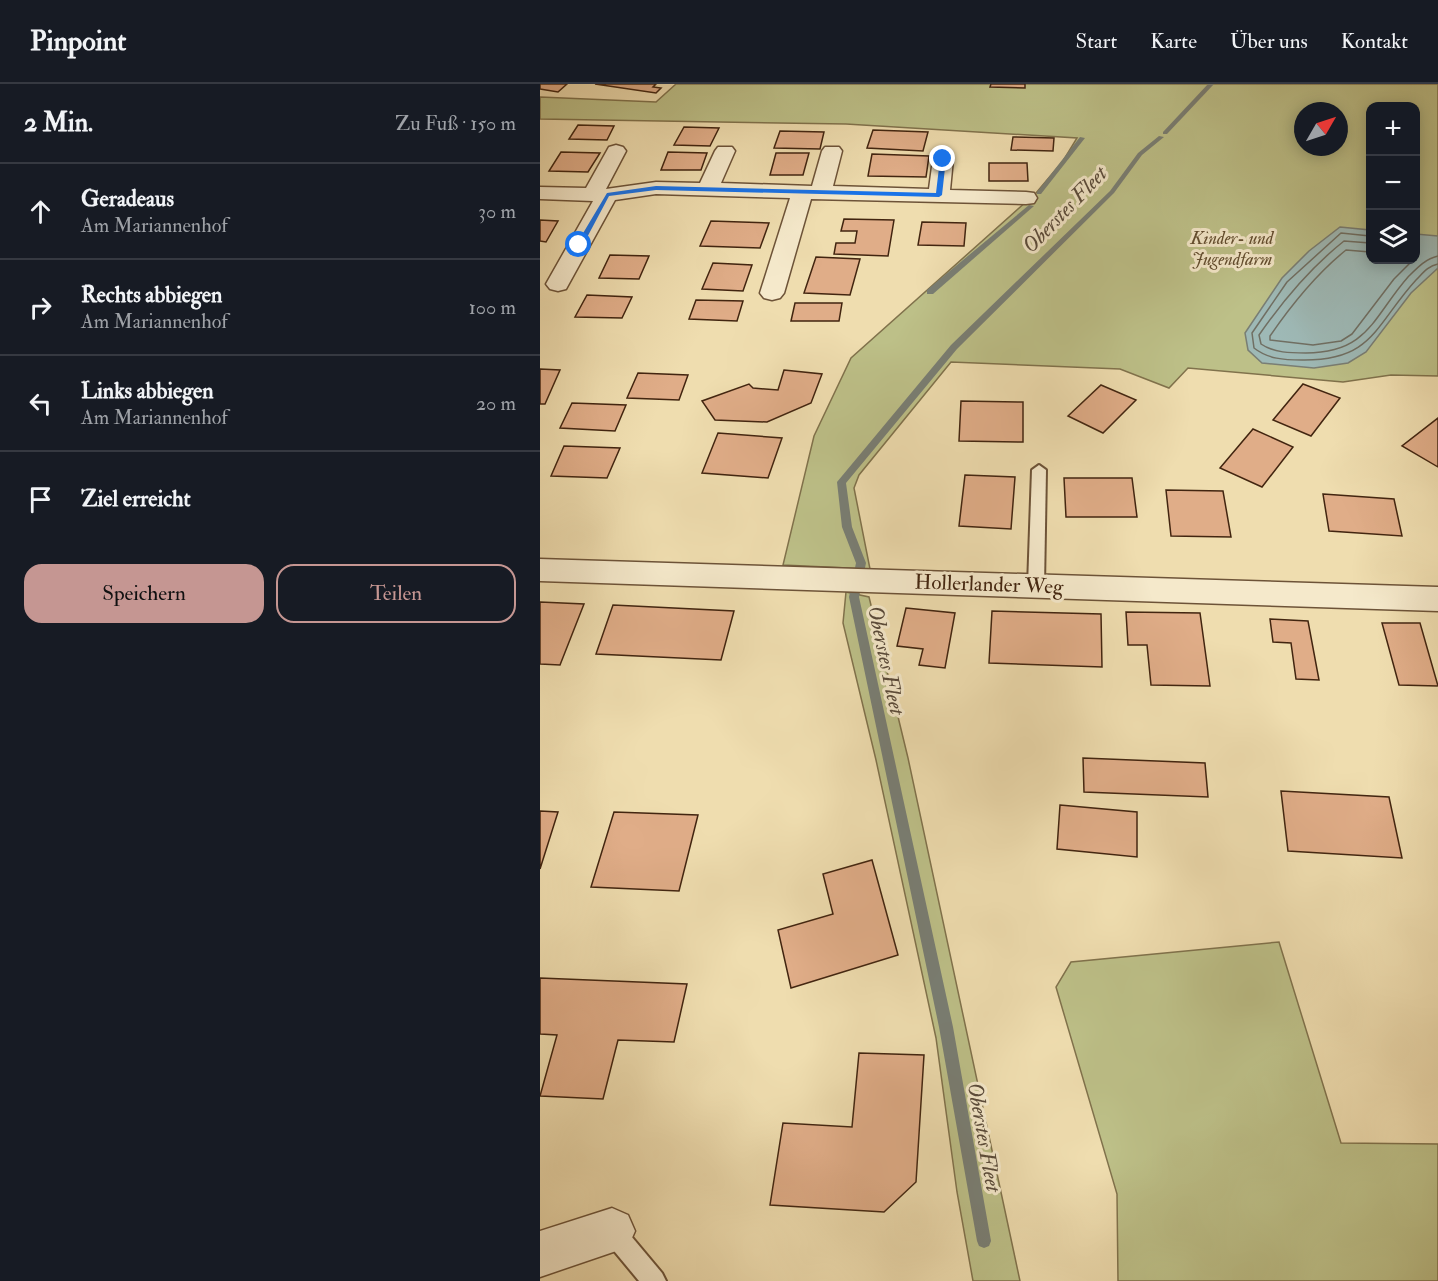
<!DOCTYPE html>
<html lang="de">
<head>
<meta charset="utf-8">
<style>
	body { margin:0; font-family:"IM FELL Double Pica",serif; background:#242831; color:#f1f3f6 }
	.controls { position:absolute; right:18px; top:18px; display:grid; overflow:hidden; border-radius:12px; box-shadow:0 3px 15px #0003 }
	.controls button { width:54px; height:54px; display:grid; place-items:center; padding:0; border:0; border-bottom:2px solid #363941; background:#171b24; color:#f1f3f6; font:30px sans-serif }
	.compass { position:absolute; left:754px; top:18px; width:54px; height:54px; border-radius:50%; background:#171b24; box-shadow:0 3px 15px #0003; rotate:51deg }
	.stop { position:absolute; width:18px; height:18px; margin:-14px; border:4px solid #1a73e8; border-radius:50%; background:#fff }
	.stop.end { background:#1a73e8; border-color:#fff; box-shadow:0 2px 6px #0008 }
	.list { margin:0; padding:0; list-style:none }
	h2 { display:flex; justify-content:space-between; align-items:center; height:78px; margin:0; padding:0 24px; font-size:26px }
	h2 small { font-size:20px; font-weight:400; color:#9ea1a6 }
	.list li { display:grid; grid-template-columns:39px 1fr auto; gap:18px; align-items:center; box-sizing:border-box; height:96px; padding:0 24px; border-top:2px solid #363941 }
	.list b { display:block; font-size:22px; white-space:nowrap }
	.list p { margin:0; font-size:20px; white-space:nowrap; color:#9ea1a6 }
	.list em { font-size:20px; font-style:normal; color:#9ea1a6 }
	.actions { display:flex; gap:12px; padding:18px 24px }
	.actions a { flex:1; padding:14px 0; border:2px solid #c59692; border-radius:18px; text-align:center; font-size:21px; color:#c59692 }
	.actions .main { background:#c59692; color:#111 }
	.icon { flex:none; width:33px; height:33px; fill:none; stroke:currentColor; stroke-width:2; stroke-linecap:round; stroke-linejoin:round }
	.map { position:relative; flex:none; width:898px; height:1197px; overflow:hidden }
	header { display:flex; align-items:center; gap:36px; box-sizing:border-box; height:84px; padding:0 30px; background:#171b24; border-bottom:2px solid #363941 }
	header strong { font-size:28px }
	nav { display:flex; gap:33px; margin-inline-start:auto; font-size:21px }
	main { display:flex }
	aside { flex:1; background:#171b24 }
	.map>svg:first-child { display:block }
</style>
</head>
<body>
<header>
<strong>Pinpoint</strong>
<nav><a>Start</a><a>Karte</a><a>Über uns</a><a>Kontakt</a></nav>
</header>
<main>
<aside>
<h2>2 Min.<small>Zu Fuß · 150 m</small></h2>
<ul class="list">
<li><svg class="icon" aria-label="ahead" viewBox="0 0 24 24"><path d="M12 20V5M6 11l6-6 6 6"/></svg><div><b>Geradeaus</b><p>Am Mariannenhof</p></div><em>30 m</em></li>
<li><svg class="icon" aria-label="right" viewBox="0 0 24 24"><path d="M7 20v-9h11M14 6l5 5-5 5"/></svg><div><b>Rechts abbiegen</b><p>Am Mariannenhof</p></div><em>100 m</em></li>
<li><svg class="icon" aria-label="left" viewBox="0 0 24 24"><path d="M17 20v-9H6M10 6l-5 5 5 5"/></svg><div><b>Links abbiegen</b><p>Am Mariannenhof</p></div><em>20 m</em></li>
<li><svg class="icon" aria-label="arrive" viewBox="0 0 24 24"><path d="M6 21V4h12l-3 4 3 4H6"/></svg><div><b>Ziel erreicht</b></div></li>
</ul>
<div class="actions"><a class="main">Speichern</a><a>Teilen</a></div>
</aside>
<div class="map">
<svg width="898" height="1197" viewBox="0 0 898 1197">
	<rect width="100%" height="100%" fill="#efddaf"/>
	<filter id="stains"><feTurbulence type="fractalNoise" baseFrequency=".00333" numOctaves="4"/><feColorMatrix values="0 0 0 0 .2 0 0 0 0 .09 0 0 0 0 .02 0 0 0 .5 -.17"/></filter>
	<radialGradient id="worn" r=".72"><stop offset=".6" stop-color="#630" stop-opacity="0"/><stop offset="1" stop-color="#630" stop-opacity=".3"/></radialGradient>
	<g fill="#bdc088" stroke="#80724c" stroke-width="1.5" fill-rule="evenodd">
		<path d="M136 0H898V292L851 291 803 298 648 284 629 304 580 285 411 278 319 391 314 404 330 485 243 481 274 352 311 274 496 109 523 77 537 54 306 40 0 35V13L116 18ZM830 22H876V176H830ZM763 27H799V63H763Z"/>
		<polygon points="306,508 329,513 368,674 480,1197 433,1197 417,1108 396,954 336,676 303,539"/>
		<polygon points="739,858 801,1059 898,1060 898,1197 578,1197 577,1110 516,903 531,878"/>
	</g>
	<polygon fill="#9eb9b6" stroke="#797e74" stroke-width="1.5" points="800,143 830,146 830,176 876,176 876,150 898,152 898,184 871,209 826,268 808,279 774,284 722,279 708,266 705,249 742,194 769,167"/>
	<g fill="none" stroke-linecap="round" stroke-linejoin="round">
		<g stroke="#706f63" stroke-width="1.5">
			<path d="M830 152 801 149 747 198 712 249 714 264C728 275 744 276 762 276 833 277 835 241 876 196 883 189 888 182 898 180"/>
			<path d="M830 159 804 157C770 184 744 215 719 251L721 260C734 269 751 269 766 269 828 269 833 233 868 193 877 184 885 175 898 172"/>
			<path d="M830 168 806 166C775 191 752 220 730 252V256L773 261 801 257 812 250 854 195 873 176"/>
		</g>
		<g fill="#797e74" fill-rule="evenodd">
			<polygon points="668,0 674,0 627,50 623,50 623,48"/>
			<polygon points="619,52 624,53 602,71 574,109 417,265 306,399 312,443 326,479 319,513 413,943 451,1157 449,1162 444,1164 439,1162 437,1157 399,943 309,513 316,479 302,443 297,398 411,261 570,107 598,69"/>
			<polygon points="540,53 545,54 501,110 497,110 497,108"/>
			<polygon points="489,121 494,122 393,210 387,210 387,206"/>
		</g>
	</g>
	<g fill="#e0ad88" stroke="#422510" stroke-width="1.5">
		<polygon points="0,0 27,0 18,8 0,5"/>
		<polygon points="55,0 116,0 113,3 121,4 116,9"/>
		<polygon points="451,0 485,0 485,4 450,3"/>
		<polygon points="38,41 74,42 67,56 29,55"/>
		<polygon points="144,43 179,44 170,62 134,61"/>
		<polygon points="333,46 388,48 383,67 327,64"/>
		<polygon points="240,47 284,48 280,65 234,64"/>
		<polygon points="473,53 514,54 513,67 471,66"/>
		<polygon points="21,68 60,69 48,88 9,87"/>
		<polygon points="128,68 167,69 161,86 121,86"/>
		<polygon points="236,69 269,69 263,91 230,91"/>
		<polygon points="332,70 389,72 386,93 328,92"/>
		<polygon points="449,79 487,79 488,97 449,97"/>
		<polygon points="304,135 354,136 348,172 294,170 296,159 315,159 317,147 301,147"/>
		<polygon points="0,136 18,137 6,158 0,157"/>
		<polygon points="171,137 229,139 220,164 160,162"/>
		<polygon points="382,138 426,139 424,162 378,161"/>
		<polygon points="70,171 109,172 99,195 59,194"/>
		<polygon points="276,173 320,175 310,211 264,209"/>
		<polygon points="173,179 212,181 203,207 162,205"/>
		<polygon points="47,211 92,213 82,234 35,233"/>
		<polygon points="156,216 203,217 197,237 149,235"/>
		<polygon points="255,219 302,219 299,237 251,237"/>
		<polygon points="0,285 20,286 5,320 0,320"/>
		<polygon points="244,286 282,290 271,319 227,338 175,336 162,317 209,300 213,304 238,306"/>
		<polygon points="98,289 148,291 139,316 87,314"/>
		<polygon points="763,300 800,314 771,352 733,336"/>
		<polygon points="561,301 596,316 563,349 528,332"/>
		<polygon points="421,317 483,318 483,358 419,357"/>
		<polygon points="32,319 86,321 75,347 20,344"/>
		<polygon points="898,334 898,383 862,362"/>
		<polygon points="713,345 753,363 722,403 680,384"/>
		<polygon points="178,349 242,354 228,394 162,389"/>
		<polygon points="24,362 80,364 67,394 11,392"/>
		<polygon points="425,391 475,393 471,445 419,442"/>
		<polygon points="524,394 592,394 597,433 526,433"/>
		<polygon points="626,406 683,407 691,453 631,452"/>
		<polygon points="783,410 854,415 862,452 789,447"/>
		<polygon points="0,518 44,520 20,581 0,580"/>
		<polygon points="73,521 194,527 181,576 56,570"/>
		<polygon points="366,524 415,529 405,584 379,581 383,565 357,562"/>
		<polygon points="452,527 561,530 562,583 449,579"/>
		<polygon points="586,528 660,529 670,602 611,601 607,561 588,561"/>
		<polygon points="730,535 768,537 779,596 756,595 751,559 733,558"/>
		<polygon points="842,539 880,539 898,602 859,601"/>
		<polygon points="543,674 665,679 668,713 544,708"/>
		<polygon points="741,707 849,713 862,774 748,767"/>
		<polygon points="520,721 597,728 597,773 517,765"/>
		<polygon points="0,727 18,728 0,785"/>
		<polygon points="74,728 158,731 139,807 51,803"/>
		<polygon points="332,776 358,871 251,904 238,846 293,830 283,790"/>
		<polygon points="0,894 147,900 134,958 78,956 63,1015 0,1012 17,951 0,950"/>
		<polygon points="319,969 384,971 376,1098 344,1128 230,1121 243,1039 312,1043"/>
	</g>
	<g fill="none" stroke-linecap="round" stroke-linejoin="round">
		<g stroke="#6d5338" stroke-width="4">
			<g id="lane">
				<polygon points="499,381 506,386 504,502 501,506 491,506 488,502 492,386"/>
				<polygon points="73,1136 81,1140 122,1189 126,1197 99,1197 65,1156 61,1148 65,1140"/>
			</g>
		</g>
		<g stroke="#6d5338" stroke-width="3">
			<g id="street">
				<polygon points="76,61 83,63 86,67 66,105 116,98 160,99 175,67 178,63 192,63 195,67 181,99 272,102 282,67 285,63 299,63 302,67 293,102 389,105 393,75 396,71 410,71 413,75 410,106 486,108 494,109 497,114 494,119 486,120 271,115 244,209 240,214 232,216 224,214 220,209 250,114 116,110 75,116 26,205 18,207 10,205 6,200 53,117 0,115 0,103 46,104 69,63"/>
				<polygon points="0,475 898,503 898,527 0,497"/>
				<polygon points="72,1124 88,1131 95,1147 88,1163 0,1193 0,1147"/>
			</g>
		</g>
		<use href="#lane" fill="#f5e9cb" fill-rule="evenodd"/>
		<use href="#street" fill="#f5e9cb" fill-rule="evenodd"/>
	</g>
	<polygon fill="#1a73e8" points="403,74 406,75 402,111 399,113 116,106 69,112 43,161 39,163 36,161 67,109 116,102 396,109 400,75"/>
	<g text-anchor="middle" stroke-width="6" stroke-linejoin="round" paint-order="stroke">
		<g font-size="18" font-style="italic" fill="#614c2e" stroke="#f5e9cb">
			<text x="692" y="160">Kinder- und<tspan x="692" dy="21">Jugendfarm</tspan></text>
		</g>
		<g font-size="21" fill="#422510" stroke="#f5e9cb">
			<text transform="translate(449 500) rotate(2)" y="7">Hollerlander Weg</text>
		</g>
		<g font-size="22" font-style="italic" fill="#594a3a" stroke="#f5e9cb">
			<text transform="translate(524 125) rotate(-46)" y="8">Oberstes Fleet</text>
			<text transform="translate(347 576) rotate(78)" y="8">Oberstes Fleet</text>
			<text transform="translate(445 1053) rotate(80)" y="8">Oberstes Fleet</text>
		</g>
	</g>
	<rect width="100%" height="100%" filter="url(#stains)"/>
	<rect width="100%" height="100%" fill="url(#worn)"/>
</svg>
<div class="controls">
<button>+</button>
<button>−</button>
<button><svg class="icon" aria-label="layers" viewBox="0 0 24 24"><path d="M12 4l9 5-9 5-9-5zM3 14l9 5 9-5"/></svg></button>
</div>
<svg class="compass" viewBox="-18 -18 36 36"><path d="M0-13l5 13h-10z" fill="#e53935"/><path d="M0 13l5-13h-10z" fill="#9ea1a6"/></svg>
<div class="stop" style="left:39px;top:161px"></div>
<div class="stop end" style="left:403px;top:75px"></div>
</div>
</main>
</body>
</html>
